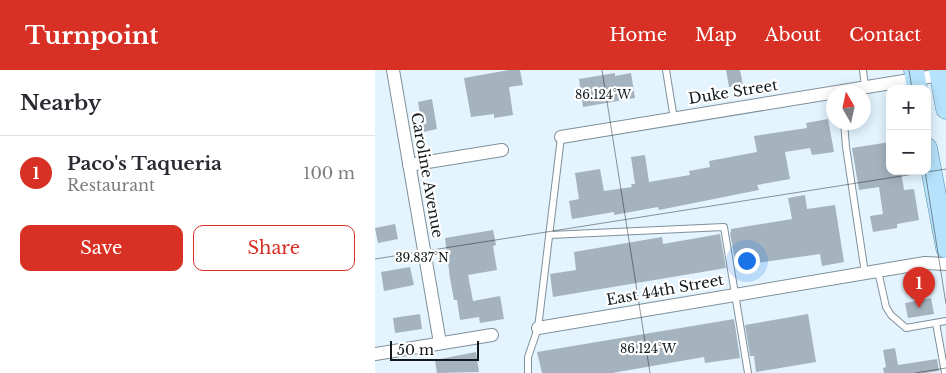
<!DOCTYPE html>
<html lang="en">
<head>
<meta charset="utf-8">
<style>
	body { margin:0; font-family:"Libre Baskerville",serif; background:#f7f7f7; color:#2b2b33 }
	.controls { position:absolute; right:15px; top:15px; display:grid; overflow:hidden; border-radius:10px; box-shadow:0 2px 12px #0003 }
	.controls button { width:45px; height:45px; display:grid; place-items:center; padding:0; border:0; border-bottom:1px solid #e1e1e2; background:#fff; color:#2b2b33; font:25px sans-serif }
	.compass { position:absolute; left:451px; top:15px; width:45px; height:45px; border-radius:50%; background:#fff; box-shadow:0 2px 12px #0003; rotate:351deg }
	.scale { position:absolute; left:15px; bottom:12px; width:89px; box-sizing:border-box; padding-left:5px; border:2px solid #13191c; border-top:0; font-size:14px; line-height:18px; white-space:nowrap; color:#13191c; -webkit-text-stroke:4px #fff; paint-order:stroke }
	.you { position:absolute; left:371px; top:190px; width:18px; height:18px; margin:-12px; border:4px solid #fff; border-radius:50%; background:#1a73e8; box-shadow:0 0 0 8px #1a73e833 }
	.badge { display:grid; place-items:center; width:32px; height:32px; border-radius:50%; background:#d93025; color:#fff; font-size:16px; font-weight:700 }
	.pin { position:absolute; translate:-50% -41px; filter:drop-shadow(0 1px 2px #0008) }
	.pin::after { content:''; position:absolute; top:26px; width:18px; height:15px; background:inherit; clip-path:polygon(0 0,100% 0,50% 100%) }
	.list { margin:0; padding:0; list-style:none }
	h2 { display:flex; justify-content:space-between; align-items:center; height:65px; margin:0; padding:0 20px; font-size:21px }
	h2 small { font-size:16px; font-weight:400; color:#7c7c81 }
	.list li { display:grid; grid-template-columns:32px 1fr auto; gap:15px; align-items:center; box-sizing:border-box; height:75px; padding:0 20px; border-top:1px solid #e1e1e2 }
	.list b { display:block; font-size:19px; white-space:nowrap }
	.list p { margin:0; font-size:16px; white-space:nowrap; color:#7c7c81 }
	.list em { font-size:16px; font-style:normal; color:#7c7c81 }
	.actions { display:flex; gap:10px; padding:15px 20px }
	.actions a { flex:1; padding:11px 0; border:1px solid #d93025; border-radius:10px; text-align:center; font-size:18px; color:#d93025 }
	.actions .main { background:#d93025; color:#fff }
	.map { position:relative; flex:none; width:571px; height:303px; overflow:hidden }
	header { display:flex; align-items:center; gap:30px; box-sizing:border-box; height:70px; padding:0 25px; background:#d93025; color:#fff }
	header strong { font-size:24px }
	nav { display:flex; gap:28px; margin-inline-start:auto; font-size:18px }
	main { display:flex }
	aside { flex:1; background:#fff }
	.map>svg:first-child { display:block }
</style>
</head>
<body>
<header>
<strong>Turnpoint</strong>
<nav><a>Home</a><a>Map</a><a>About</a><a>Contact</a></nav>
</header>
<main>
<aside>
<h2>Nearby<small></small></h2>
<ul class="list">
<li><span class="badge">1</span><div><b>Paco's Taqueria</b><p>Restaurant</p></div><em>100 m</em></li>
</ul>
<div class="actions"><a class="main">Save</a><a>Share</a></div>
</aside>
<div class="map">
<svg width="571" height="303" viewBox="0 0 571 303">
	<rect width="100%" height="100%" fill="#e3f4ff"/>
	<g fill="#a4b3bd">
		<polygon points="134,0 145,0 148,15 134,17 138,45 119,48 119,44 96,47 89,8"/>
		<polygon points="351,0 365,0 368,15 354,17"/>
		<polygon points="240,3 240,6 256,3 260,28 208,37 204,9"/>
		<polygon points="57,29 62,59 48,62 43,32"/>
		<polygon points="453,49 459,82 437,85 435,78 410,82 415,109 382,115 384,120 284,140 283,137 239,145 239,142 197,149 194,131 204,129 200,103 225,99 229,121 257,117 256,114 260,114 256,87 270,85 274,112 315,105 314,101 335,97 334,91 382,82 379,66 432,58 431,53"/>
		<polygon points="515,72 515,101 526,101 529,120 539,119 544,150 522,154 522,158 498,162 495,146 508,144 504,117 484,120 477,78"/>
		<polygon points="430,125 432,139 460,135 469,192 447,196 445,184 361,196 355,163 356,162 356,159 417,149 413,128"/>
		<polygon points="20,154 23,169 3,173 0,158"/>
		<polygon points="118,160 121,175 118,176 122,200 93,205 98,231 125,226 129,249 105,253 104,247 85,250 82,230 79,230 75,208 70,168"/>
		<polygon points="345,164 351,198 178,227 175,204 201,200 199,182 287,167 288,174"/>
		<polygon points="35,197 39,215 9,221 6,202"/>
		<polygon points="556,228 559,244 533,248 530,233"/>
		<polygon points="45,244 47,259 20,263 18,248"/>
		<polygon points="433,244 441,292 381,302 379,286 375,286 370,255"/>
		<polygon points="359,249 365,288 330,293 329,287 237,303 167,303 162,282"/>
		<polygon points="520,278 523,295 562,289 564,301 550,303 509,303 508,298 511,297 508,280"/>
		<polygon points="101,282 104,302 62,303 60,290"/>
	</g>
	<g fill="none" stroke-linecap="round" stroke-linejoin="round">
		<g stroke="#809099" stroke-width="8">
			<g id="service">
				<polyline points="291,0 299,49"/>
				<polyline points="488,0 490,17"/>
				<polyline points="469,52 471,77 490,203"/>
				<polyline points="175,165 349,157 373,303"/>
				<polyline points="535,195 539,225"/>
				<polyline points="503,201 511,237 516,245 531,258 571,251"/>
				<polyline points="561,253 570,303"/>
				<polyline points="153,303 153,287 163,258 186,67"/>
			</g>
		</g>
		<g stroke="#809099" stroke-width="14">
			<g id="minor">
				<polyline points="18,0 65,273"/>
				<polyline points="186,67 565,5"/>
				<polyline points="34,95 127,80"/>
				<polyline points="163,258 550,193 571,194"/>
				<polyline points="0,284 117,265"/>
			</g>
		</g>
		<g stroke="#5d8fac" stroke-width="21">
			<g id="primary">
				<polyline points="539,0 542,19"/>
				<polyline points="564,0 571,39"/>
				<polyline points="552,78 571,178"/>
			</g>
		</g>
		<use href="#service" stroke="#fff" stroke-width="6"/>
		<use href="#minor" stroke="#fff" stroke-width="12"/>
		<use href="#primary" stroke="#b6e2fb" stroke-width="20"/>
	</g>
	<path fill="none" stroke="#13191c" stroke-width="1" stroke-opacity="0.45" d="M227 0 275 303M534 0 537 19M550 101 571 234M0 189 571 99M540 303 571 298"/>
	<g text-anchor="middle" stroke-width="4.5" stroke-linejoin="round" paint-order="stroke">
		<g font-size="15" fill="#13191c" stroke="#fff">
			<text transform="translate(358 22) rotate(-9)" y="5">Duke Street</text>
			<text transform="translate(52 105) rotate(80)" y="5">Caroline Avenue</text>
			<text transform="translate(290 220) rotate(-10)" y="5">East 44th Street</text>
		</g>
	</g>
	<g font-size="12" text-anchor="middle" fill="#13191c" stroke="#fff" stroke-width="4.5" stroke-linejoin="round" paint-order="stroke">
		<text x="228" y="29">86.124°W</text>
		<text x="47" y="192">39.837°N</text>
		<text x="273" y="283">86.124°W</text>
	</g>
</svg>
<div class="controls">
<button>+</button>
<button>−</button>
</div>
<svg class="compass" viewBox="-18 -18 36 36"><path d="M0-13l5 13h-10z" fill="#e53935"/><path d="M0 13l5-13h-10z" fill="#7c7c81"/></svg>
<div class="scale">50 m</div>
<div class="you"></div>
<div class="pin badge" style="left:544px;top:238px">1</div>
</div>
</main>
</body>
</html>
